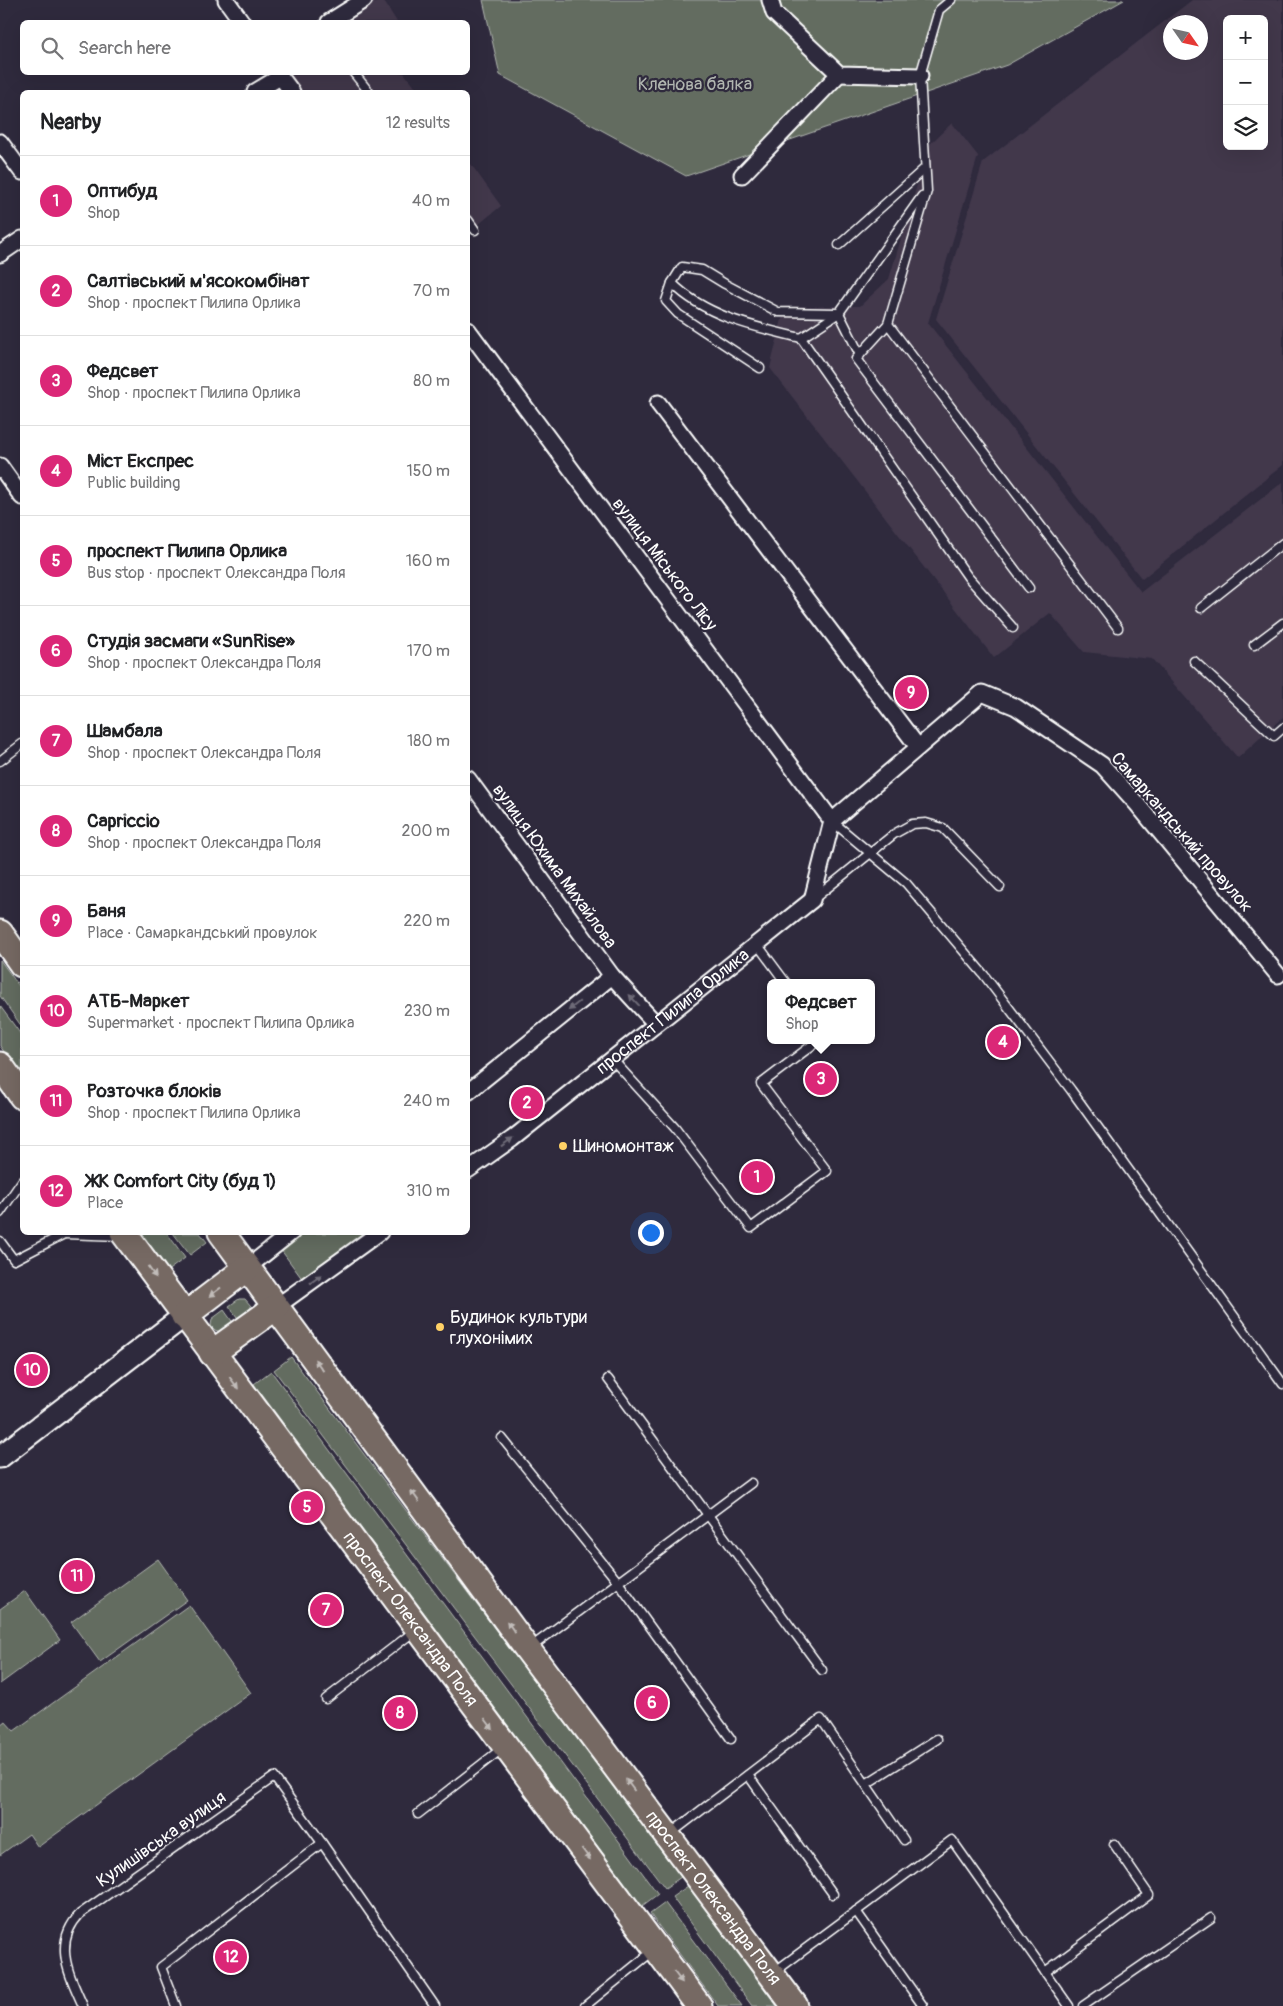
<!DOCTYPE html>
<html lang="en">
<head>
<meta charset="utf-8">
<style>
	body { margin:0; font-family:Pangolin,sans-serif; background:#f2f2f2; color:#202124 }
	.controls { position:absolute; right:15px; top:15px; display:grid; overflow:hidden; border-radius:8px; box-shadow:0 5px 20px #0002 }
	.controls button { width:45px; height:45px; display:grid; place-items:center; padding:0; border:0; border-bottom:1px solid #e0e0e0; background:#fff; color:#202124; font:25px sans-serif }
	.compass { position:absolute; left:1163px; top:15px; width:45px; height:45px; border-radius:50%; background:#fff; box-shadow:0 5px 20px #0002; rotate:124deg }
	.you { position:absolute; left:650px; top:1232px; width:18px; height:18px; margin:-12px; border:4px solid #fff; border-radius:50%; background:#1a73e8; box-shadow:0 0 0 8px #1a73e833 }
	.badge { display:grid; place-items:center; width:32px; height:32px; border-radius:50%; background:#db2777; color:#fff; font-size:16px; font-weight:700 }
	.pin { position:absolute; translate:-50% -50%; border:2px solid #fff; box-shadow:0 1px 5px #0006 }
	.popup { position:absolute; left:767px; top:979px; width:108px; height:65px; box-sizing:border-box; display:grid; place-content:center; border-radius:8px; background:#fff; filter:drop-shadow(0 1px 4px #0005); font-size:16px; white-space:nowrap; color:#757577 }
	.popup b { font-size:19px; color:#202124 }
	.popup::after { content:''; position:absolute; left:50%; top:100%; margin-left:-10px; border:10px solid transparent; border-top-color:#fff }
	.list { margin:0; padding:0; list-style:none }
	h2 { display:flex; justify-content:space-between; align-items:center; height:65px; margin:0; padding:0 20px; font-size:21px }
	h2 small { font-size:16px; font-weight:400; color:#757577 }
	.list li { display:grid; grid-template-columns:32px 1fr auto; gap:15px; align-items:center; box-sizing:border-box; height:90px; padding:0 20px; border-top:1px solid #e0e0e0 }
	.list b { display:block; font-size:19px; white-space:nowrap }
	.list p { margin:0; font-size:16px; white-space:nowrap; color:#757577 }
	.list em { font-size:16px; font-style:normal; color:#757577 }
	.icon { flex:none; width:28px; height:28px; fill:none; stroke:currentColor; stroke-width:2; stroke-linecap:round; stroke-linejoin:round }
	.map { position:relative; flex:none; width:1283px; height:2006px; overflow:hidden }
	.search { position:absolute; background:#fff; box-shadow:0 5px 20px #0002; left:20px; top:20px; width:450px; height:55px; display:flex; align-items:center; gap:12px; box-sizing:border-box; padding:0 18px; border-radius:8px; color:#757577; font-size:19px }
	.panel { position:absolute; background:#fff; box-shadow:0 5px 20px #0002; left:20px; top:90px; width:450px; height:1145px; border-radius:8px }
	.map>svg:first-child { display:block }
</style>
</head>
<body>
<div class="map">
<svg width="1283" height="2006" viewBox="0 0 1283 2006">
	<rect width="100%" height="100%" fill="#2f2a3d"/>
	<filter id="ink" filterUnits="userSpaceOnUse"><feTurbulence type="fractalNoise" baseFrequency=".02" numOctaves="2"/><feDisplacementMap in="SourceGraphic" scale="10" xChannelSelector="R" yChannelSelector="G"/><feConvolveMatrix kernelMatrix="1 2 1 2 8 2 1 2 1" color-interpolation-filters="sRGB"/></filter>
	<g filter="url(#ink)">
		<g fill="#42384c" fill-rule="evenodd">
			<polygon points="378,0 383,0 397,22 345,22"/>
			<path d="M1192 0H1283V465L1142 579 936 319 983 162ZM1227 19H1264V146H1227ZM1170 22H1200V52H1170Z"/>
			<polygon points="287,73 404,73 419,92 302,92"/>
			<polygon points="952,123 978,156 928,323 1141,592 1283,482 1283,717 1238,758 1152,659 1084,652 1050,613 994,658 770,368 785,307 860,306 889,279 929,145"/>
			<polygon points="468,160 501,206 468,233"/>
		</g>
		<g fill="#636c60" stroke="#b1b6b0">
			<polygon points="483,0 1124,0 1007,65 686,176 500,75"/>
			<polygon points="0,960 22,990 22,1027 0,996"/>
			<polygon points="0,1006 22,1036 22,1077 0,1046"/>
			<polygon points="137,1233 167,1233 185,1258 166,1272"/>
			<polygon points="173,1233 200,1233 207,1242 190,1255"/>
			<polygon points="302,1233 368,1233 303,1280 281,1250"/>
			<polygon points="239,1299 245,1299 251,1306 250,1312 240,1321 229,1306"/>
			<polygon points="224,1310 234,1324 220,1332 215,1330 211,1326 212,1319"/>
			<polygon points="291,1357 681,1877 665,1888 274,1370"/>
			<polygon points="271,1371 658,1894 642,1906 254,1384"/>
			<polygon points="158,1559 187,1600 100,1662 71,1622"/>
			<polygon points="25,1591 60,1640 0,1684 0,1609"/>
			<polygon points="189,1605 251,1693 38,1847 29,1834 0,1855 0,1725 5,1721 14,1731"/>
			<polygon points="688,1886 777,2006 752,2006 672,1897"/>
			<polygon points="665,1903 742,2006 718,2006 650,1914"/>
		</g>
		<g fill="none" stroke-linecap="round" stroke-linejoin="round">
			<g stroke="#fff" stroke-width="11">
				<g id="lane">
					<polyline points="951,0 939,10 920,76 927,191 888,324 1118,628"/>
					<polyline points="353,72 369,92"/>
					<polyline points="468,220 475,230"/>
					<polyline points="839,245 925,168"/>
					<polyline points="672,283 666,301 678,314 760,368"/>
					<polyline points="888,324 856,359 1029,588"/>
					<path d="M801 338C755 327 706 317 672 283L682 267 702 270 725 284 778 312 839 313 922 196"/>
					<polyline points="860,355 839,313 801,338 968,577 1013,628"/>
					<polyline points="1201,608 1283,543"/>
					<polyline points="1254,645 1283,623"/>
					<polyline points="1194,661 1274,736 1283,728"/>
					<polyline points="0,761 22,744"/>
					<polyline points="832,821 906,883 984,975 1071,1090 1283,1384"/>
					<polyline points="815,898 894,834 912,824 926,823 943,828 1000,887"/>
					<polyline points="757,944 786,983"/>
					<polyline points="612,1059 675,1128 751,1228 827,1171 761,1084 819,1040"/>
					<polyline points="0,1213 22,1181"/>
					<polyline points="63,1232 64,1234 120,1236"/>
					<polyline points="0,1241 14,1260 64,1234"/>
					<polyline points="608,1379 822,1670"/>
					<polyline points="502,1438 618,1582 731,1739"/>
					<polyline points="530,1648 751,1483"/>
					<polyline points="326,1699 416,1630"/>
					<polyline points="748,1775 833,1894"/>
					<polyline points="866,1784 937,1739"/>
					<polyline points="418,1814 504,1747"/>
					<polyline points="670,1834 821,1719 904,1840"/>
					<polyline points="856,1911 923,2006"/>
					<polyline points="1045,1972 1149,1895 1114,1844"/>
					<polyline points="773,1973 952,1840 1069,2006"/>
					<path d="M83 2006C69 1974 52 1943 80 1914L274 1777 322 1843"/>
					<polyline points="176,2006 161,1967 322,1843 435,2006"/>
					<polyline points="585,2006 653,1951"/>
					<polyline points="1083,2006 1211,1918"/>
				</g>
			</g>
			<g stroke="#fff" stroke-width="19">
				<g id="street">
					<polyline points="226,0 242,22"/>
					<polyline points="770,0 774,13 839,74 920,76"/>
					<polyline points="329,22 364,0"/>
					<polyline points="277,72 292,92"/>
					<polyline points="255,92 280,77"/>
					<polyline points="0,142 22,172"/>
					<polyline points="742,175 839,74"/>
					<polyline points="0,254 22,239"/>
					<polyline points="468,330 832,821"/>
					<polyline points="658,403 918,747"/>
					<polyline points="0,466 22,497"/>
					<polyline points="468,779 612,976 656,1024"/>
					<polyline points="832,821 982,693 1016,707 1102,765 1137,804 1278,975"/>
					<polyline points="468,1092 612,976"/>
					<path id="s1" d="M468 1170 512 1139 812 900 832 821"/>
					<polyline points="247,1268 292,1232"/>
					<polyline points="276,1307 380,1232"/>
				</g>
			</g>
			<g stroke="#fff" stroke-width="25">
				<polyline id="secondary" points="0,1457 184,1316"/>
			</g>
			<g stroke="#fff" stroke-width="29">
				<g id="primary">
					<polyline points="0,933 22,964"/>
					<polyline points="0,1065 22,1096"/>
					<path id="s2" d="M123 1232 699 2006"/>
					<path id="s3" d="M221 1232 528 1650 795 2006"/>
					<polyline points="184,1316 247,1268"/>
					<polyline points="212,1353 276,1307"/>
				</g>
			</g>
			<use href="#lane" stroke="#2f2a3d" stroke-width="8"/>
			<use href="#street" stroke="#2f2a3d" stroke-width="15"/>
			<use href="#secondary" stroke="#2f2a3d" stroke-width="21"/>
			<use href="#primary" stroke="#766964" stroke-width="25"/>
		</g>
		<defs><path id="oneway-solid" d="M-6-.8H1V-3.2L6.5 0L1 3.2V.8H-6Z" transform="scale(1.25)"/></defs>
		<g fill="#6d6a77">
			<use href="#oneway-solid" transform="translate(634 1000) rotate(-133)"/>
			<use href="#oneway-solid" transform="translate(574 1006) rotate(141)"/>
			<use href="#oneway-solid" transform="translate(507 1142) rotate(-36)"/>
			<use href="#oneway-solid" transform="translate(316 1279) rotate(-36)"/>
		</g>
		<g fill="#c1bcb9">
			<use href="#oneway-solid" transform="translate(152 1272) rotate(54)"/>
			<use href="#oneway-solid" transform="translate(215 1292) rotate(143)"/>
			<use href="#oneway-solid" transform="translate(319 1365) rotate(-126)"/>
			<use href="#oneway-solid" transform="translate(234 1383) rotate(53)"/>
			<use href="#oneway-solid" transform="translate(415 1496) rotate(-126)"/>
			<use href="#oneway-solid" transform="translate(511 1627) rotate(-126)"/>
			<use href="#oneway-solid" transform="translate(489 1724) rotate(53)"/>
			<use href="#oneway-solid" transform="translate(630 1785) rotate(-127)"/>
			<use href="#oneway-solid" transform="translate(586 1854) rotate(53)"/>
			<use href="#oneway-solid" transform="translate(678 1977) rotate(53)"/>
		</g>
	</g>
	<g fill="#ffd166" stroke="#2f2a3d" stroke-width="2">
		<circle cx="563" cy="1146" r="5"/>
		<circle cx="440" cy="1327" r="5"/>
	</g>
	<g text-anchor="middle" stroke-width="4.5" stroke-linejoin="round" paint-order="stroke">
		<g font-size="18" fill="#b1b6b0" stroke="#2f2a3d">
			<text x="695" y="90">Кленова балка</text>
		</g>
		<g font-size="18" fill="#fff" stroke="#2f2a3d">
			<text transform="translate(665 564) rotate(53)" y="6">вулиця Міського Лісу</text>
			<text transform="translate(1182 832) rotate(49)" y="6">Самаркандський провулок</text>
			<text transform="translate(555 866) rotate(54)" y="6">вулиця Юхима Михайлова</text>
			<text dy="6" stroke="none"><textPath href="#s1" startOffset="259">проспект Пилипа Орлика</textPath></text>
			<text dy="6" stroke="none"><textPath href="#s2" startOffset="482">проспект Олександра Поля</textPath></text>
			<text transform="translate(161 1839) rotate(-35)" y="6">Кулишівська вулиця</text>
			<text dy="6" stroke="none"><textPath href="#s3" startOffset="828">проспект Олександра Поля</textPath></text>
		</g>
		<g font-size="18" fill="#fff" stroke="#2f2a3d" text-anchor="start">
			<text x="573" y="1152">Шиномонтаж</text>
			<text x="450" y="1323">Будинок культури<tspan x="450" dy="21">глухонімих</tspan></text>
		</g>
	</g>
</svg>
<div class="controls">
<button>+</button>
<button>−</button>
<button><svg class="icon" aria-label="layers" viewBox="0 0 24 24"><path d="M12 4l9 5-9 5-9-5zM3 14l9 5 9-5"/></svg></button>
</div>
<svg class="compass" viewBox="-18 -18 36 36"><path d="M0-13l5 13h-10z" fill="#e53935"/><path d="M0 13l5-13h-10z" fill="#757577"/></svg>
<div class="you"></div>
<div class="pin badge" style="left:757px;top:1177px">1</div>
<div class="pin badge" style="left:527px;top:1103px">2</div>
<div class="pin badge" style="left:821px;top:1079px">3</div>
<div class="popup"><b>Федсвет</b>Shop</div>
<div class="pin badge" style="left:1003px;top:1042px">4</div>
<div class="pin badge" style="left:307px;top:1507px">5</div>
<div class="pin badge" style="left:652px;top:1703px">6</div>
<div class="pin badge" style="left:326px;top:1610px">7</div>
<div class="pin badge" style="left:400px;top:1713px">8</div>
<div class="pin badge" style="left:911px;top:693px">9</div>
<div class="pin badge" style="left:32px;top:1370px">10</div>
<div class="pin badge" style="left:77px;top:1576px">11</div>
<div class="pin badge" style="left:231px;top:1957px">12</div>
<div class="search"><svg class="icon" aria-label="search" viewBox="0 0 24 24"><circle cx="10" cy="10" r="6"/><path d="M15 15l6 6"/></svg>Search here</div>
<section class="panel">
<h2>Nearby<small>12 results</small></h2>
<ul class="list">
<li><span class="badge">1</span><div><b>Оптибуд</b><p>Shop</p></div><em>40 m</em></li>
<li><span class="badge">2</span><div><b>Салтівський м'ясокомбінат</b><p>Shop · проспект Пилипа Орлика</p></div><em>70 m</em></li>
<li><span class="badge">3</span><div><b>Федсвет</b><p>Shop · проспект Пилипа Орлика</p></div><em>80 m</em></li>
<li><span class="badge">4</span><div><b>Міст Експрес</b><p>Public building</p></div><em>150 m</em></li>
<li><span class="badge">5</span><div><b>проспект Пилипа Орлика</b><p>Bus stop · проспект Олександра Поля</p></div><em>160 m</em></li>
<li><span class="badge">6</span><div><b>Студія засмаги «SunRise»</b><p>Shop · проспект Олександра Поля</p></div><em>170 m</em></li>
<li><span class="badge">7</span><div><b>Шамбала</b><p>Shop · проспект Олександра Поля</p></div><em>180 m</em></li>
<li><span class="badge">8</span><div><b>Capriccio</b><p>Shop · проспект Олександра Поля</p></div><em>200 m</em></li>
<li><span class="badge">9</span><div><b>Баня</b><p>Place · Самаркандський провулок</p></div><em>220 m</em></li>
<li><span class="badge">10</span><div><b>АТБ-Маркет</b><p>Supermarket · проспект Пилипа Орлика</p></div><em>230 m</em></li>
<li><span class="badge">11</span><div><b>Розточка блоків</b><p>Shop · проспект Пилипа Орлика</p></div><em>240 m</em></li>
<li><span class="badge">12</span><div><b>ЖК Comfort City (буд 1)</b><p>Place</p></div><em>310 m</em></li>
</ul>
</section>
</div>
</body>
</html>
